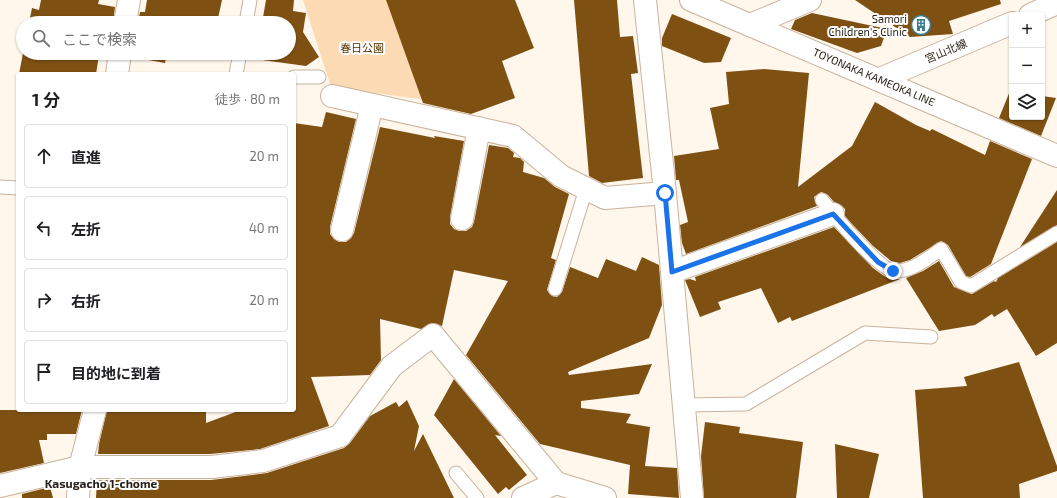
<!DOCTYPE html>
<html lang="ja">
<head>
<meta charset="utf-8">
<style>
	body { margin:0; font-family:"Exo 2","Noto Sans JP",sans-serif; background:#f2f2f2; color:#202124 }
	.controls { position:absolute; right:12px; top:12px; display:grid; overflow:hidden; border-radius:4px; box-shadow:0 1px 3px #0004 }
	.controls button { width:36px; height:36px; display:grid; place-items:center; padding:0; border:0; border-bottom:1px solid #e0e0e0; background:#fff; color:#202124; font:20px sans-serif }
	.stop { position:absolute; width:12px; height:12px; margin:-9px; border:3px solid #1a73e8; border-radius:50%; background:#fff }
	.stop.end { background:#1a73e8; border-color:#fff; box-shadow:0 1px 4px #0008 }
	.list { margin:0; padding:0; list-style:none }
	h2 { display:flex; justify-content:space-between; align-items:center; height:52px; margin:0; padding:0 16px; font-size:17px }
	h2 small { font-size:13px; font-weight:400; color:#757577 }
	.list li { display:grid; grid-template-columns:26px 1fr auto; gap:12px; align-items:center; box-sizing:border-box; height:64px; margin:0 8px 8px; padding:0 8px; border:1px solid #e0e0e0; border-radius:4px }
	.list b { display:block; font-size:15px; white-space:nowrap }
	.list em { font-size:13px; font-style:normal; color:#757577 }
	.icon { flex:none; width:22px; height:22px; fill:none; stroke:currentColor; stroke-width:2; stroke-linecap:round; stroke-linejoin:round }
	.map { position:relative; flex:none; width:1057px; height:498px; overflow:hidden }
	.search { position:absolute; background:#fff; box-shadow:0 1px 3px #0004; left:16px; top:16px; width:280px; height:44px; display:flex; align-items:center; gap:10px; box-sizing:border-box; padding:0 14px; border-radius:22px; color:#757577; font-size:15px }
	.panel { position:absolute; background:#fff; box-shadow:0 1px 3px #0004; left:16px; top:72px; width:280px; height:340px; border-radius:4px }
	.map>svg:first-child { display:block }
</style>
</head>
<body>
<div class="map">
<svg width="1057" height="498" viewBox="0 0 1057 498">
	<rect width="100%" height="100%" fill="#fff6ec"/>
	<polygon fill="#fcdab4" points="303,0 390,0 426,100 331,87"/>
	<g fill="#7e5112">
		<polygon points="41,0 99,0 98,4 115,7 113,23 29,23 32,8 39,10"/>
		<polygon points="147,0 222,0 217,23 138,23 140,12 145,12"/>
		<polygon points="266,0 294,0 293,11 306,13 303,32 319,57 306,66 262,60 263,53 289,53 289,23 262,23"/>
		<polygon points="386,0 515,0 534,48 502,61 515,98 471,114 423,103"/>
		<polygon points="574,0 617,0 620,37 633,36 638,73 631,74 643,178 602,183 589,176"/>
		<polygon points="855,0 1000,0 1001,4 949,21 953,34 910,37"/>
		<polygon points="812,13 887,29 881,46 857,53 791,29 795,20"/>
		<polygon points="672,14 731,38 721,62 704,63 662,46 662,38"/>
		<polygon points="23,53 103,53 103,55 99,55 96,74 19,74"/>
		<polygon points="132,53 211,53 210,60 167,53 165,63 132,57"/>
		<polygon points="764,69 809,73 798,187 852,146 875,102 916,125 930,131 932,129 985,155 990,141 1032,159 991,264 970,277 966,276 948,245 941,241 910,260 900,263 891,261 873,246 851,223 845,216 845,209 841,205 834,202 828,195 821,192 814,197 817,206 686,254 682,243 680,225 688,222 679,180 676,180 674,156 719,149 710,108 729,104 726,72"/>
		<polygon points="1010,91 1012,92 1012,117 1042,117 1042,96 1056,98 1041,136 999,118"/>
		<polygon points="326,112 356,119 330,227 330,234 334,239 339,242 346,242 351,238 354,233 380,127 435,138 434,136 464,141 450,217 450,224 454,229 459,231 466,231 472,227 474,222 489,145 508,148 514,153 513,157 520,158 524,162 523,172 544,178 555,187 569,194 551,258 556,260 547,290 552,296 557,297 562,292 570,267 598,278 606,259 636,271 642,257 659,265 662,305 649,338 568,372 569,375 652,364 639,394 581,401 581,408 631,414 626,423 650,427 645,466 677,468 679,498 628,494 630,465 540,444 466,355 508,281 454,270 442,326 432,323 421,329 380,319 381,360 370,375 311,377 329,426 260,449 210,454 98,454 99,444 107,410 206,410 206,423 241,410 294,410 294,123 322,127"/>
		<polygon points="1057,190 1057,225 1020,247"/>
		<polygon points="834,227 873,268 884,276 891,279 900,279 792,321 790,317 778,323 761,288 718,302 721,309 700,317 685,280 690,279 696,281 695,277"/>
		<polygon points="1057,242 1057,343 1036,356 1007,309 994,317 992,314 975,325 939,331 906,278 923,271 939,261 954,287 972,294 994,281 996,282 998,278"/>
		<polygon points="1019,362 1057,466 1057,471 1019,484 1020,498 923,498 915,390 967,386 964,377"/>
		<polygon points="454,379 501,436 495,435 527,475 509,490 506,487 498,494 434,415"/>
		<polygon points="407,400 419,426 414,451 423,434 454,498 96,498 97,480 211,480 267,473 344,448 350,443 370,416 396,402 399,407"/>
		<polygon points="0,410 82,410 76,434 47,434 47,440 39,440 44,463 0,473"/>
		<polygon points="705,422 740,427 739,433 803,442 796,498 704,498 701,456"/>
		<polygon points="835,444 879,454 869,498 837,498"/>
		<polygon points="50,487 53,498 22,498 22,494"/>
	</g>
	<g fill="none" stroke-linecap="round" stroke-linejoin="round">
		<g stroke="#c8b39d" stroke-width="15">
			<g id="lane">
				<polyline points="246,23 250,0"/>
				<polyline points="236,74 240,53"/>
				<polyline points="294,77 319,77"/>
				<polyline points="0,187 18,188"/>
				<path d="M822 200C832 213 879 270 894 271 912 272 928 258 941 249L961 282 971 286 1057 233"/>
				<polyline points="555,289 586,189"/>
				<polyline points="684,405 746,404 865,333 931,337"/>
				<polyline points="456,473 477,498"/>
			</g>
		</g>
		<g stroke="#c8b39d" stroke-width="24">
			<g id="street">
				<polyline points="645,0 665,193 692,498"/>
				<polyline points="1030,15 1057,3"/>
				<polyline points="125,23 129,0"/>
				<polyline points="750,25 810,0"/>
				<polyline points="117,74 120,53"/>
				<polyline points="880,79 1012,23"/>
				<polyline points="332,96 513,136 561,176 605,198 665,193"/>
				<polyline points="462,219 479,128"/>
				<polyline points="342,230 372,105"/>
				<polyline points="672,272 833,214"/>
				<polyline points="0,486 80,467 211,467 263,461 340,436 392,366 433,335 556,483 605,498"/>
				<polyline points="78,498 80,467 95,410"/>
				<polyline points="523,498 556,483"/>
			</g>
		</g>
		<g stroke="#c8b39d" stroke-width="24">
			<polyline id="primary" points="691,0 1057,156"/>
		</g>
		<use href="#lane" stroke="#fff" stroke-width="13"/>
		<use href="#street" stroke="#fff" stroke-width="22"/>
		<use href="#primary" stroke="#fff" stroke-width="22"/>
	</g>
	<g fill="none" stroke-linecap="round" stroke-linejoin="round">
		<polyline stroke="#1a73e8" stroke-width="5" points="665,193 672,272 833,214 878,262 893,271"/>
	</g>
	<defs>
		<g id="building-ring" transform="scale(1)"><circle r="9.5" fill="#fff" stroke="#3c7d90" stroke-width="1.5"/><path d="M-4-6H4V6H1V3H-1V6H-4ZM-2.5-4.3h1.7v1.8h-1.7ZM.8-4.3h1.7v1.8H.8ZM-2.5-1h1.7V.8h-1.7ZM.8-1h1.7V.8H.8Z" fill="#3c7d90"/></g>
	</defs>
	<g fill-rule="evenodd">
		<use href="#building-ring" x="921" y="25"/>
	</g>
	<g text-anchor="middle" stroke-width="4" stroke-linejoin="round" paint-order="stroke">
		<g font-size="11" fill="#271f17" stroke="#fff" text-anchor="end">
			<text x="907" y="23">Samori<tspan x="907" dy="13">Children's Clinic</tspan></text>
		</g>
		<g font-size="11" fill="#543302" stroke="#fff">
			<text x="362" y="52">春日公園</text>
		</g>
		<g font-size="11" fill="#271f17" stroke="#fff">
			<text transform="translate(946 51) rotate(-23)" y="4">宮山北線</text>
			<text transform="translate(874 77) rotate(23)" y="4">TOYONAKA KAMEOKA LINE</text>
		</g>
		<g font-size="12" font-weight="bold" fill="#271f17" stroke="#fff">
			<text x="101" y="488">Kasugacho 1-chome</text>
		</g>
	</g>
</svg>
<div class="controls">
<button>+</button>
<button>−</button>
<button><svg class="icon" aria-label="layers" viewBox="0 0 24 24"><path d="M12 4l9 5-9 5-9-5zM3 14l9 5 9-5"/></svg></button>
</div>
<div class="stop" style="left:665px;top:193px"></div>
<div class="stop end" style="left:893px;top:271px"></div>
<div class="search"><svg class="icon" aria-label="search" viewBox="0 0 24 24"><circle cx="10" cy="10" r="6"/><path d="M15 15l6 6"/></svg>ここで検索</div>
<section class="panel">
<h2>1 分<small>徒歩 · 80 m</small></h2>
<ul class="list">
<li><svg class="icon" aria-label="ahead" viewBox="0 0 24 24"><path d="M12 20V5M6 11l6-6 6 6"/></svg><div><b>直進</b></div><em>20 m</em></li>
<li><svg class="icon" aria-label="left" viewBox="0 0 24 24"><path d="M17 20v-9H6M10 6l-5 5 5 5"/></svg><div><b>左折</b></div><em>40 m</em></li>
<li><svg class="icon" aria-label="right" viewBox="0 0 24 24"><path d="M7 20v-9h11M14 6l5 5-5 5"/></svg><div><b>右折</b></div><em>20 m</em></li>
<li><svg class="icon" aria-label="arrive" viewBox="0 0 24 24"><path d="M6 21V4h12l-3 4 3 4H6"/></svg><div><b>目的地に到着</b></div></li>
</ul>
</section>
</div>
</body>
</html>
